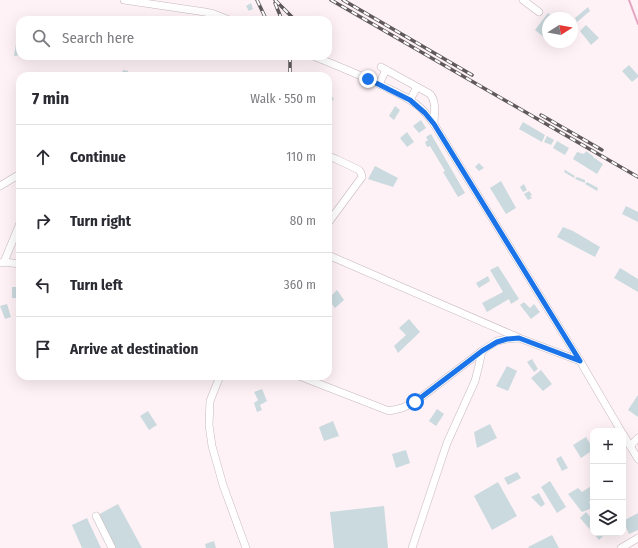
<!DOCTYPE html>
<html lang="en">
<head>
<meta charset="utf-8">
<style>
	body { margin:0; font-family:"Fira Sans Condensed",sans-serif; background:#f7f7f7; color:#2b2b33 }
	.controls { position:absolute; right:12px; bottom:12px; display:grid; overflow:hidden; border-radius:8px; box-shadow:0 4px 16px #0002 }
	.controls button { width:36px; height:36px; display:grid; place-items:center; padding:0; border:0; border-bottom:1px solid #e1e1e2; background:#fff; color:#2b2b33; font:20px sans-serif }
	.compass { position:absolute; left:542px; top:12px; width:36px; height:36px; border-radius:50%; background:#fff; box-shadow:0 4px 16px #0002; rotate:79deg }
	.stop { position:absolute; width:12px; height:12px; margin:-9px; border:3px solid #1a73e8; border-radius:50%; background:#fff }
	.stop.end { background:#1a73e8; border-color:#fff; box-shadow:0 1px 4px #0008 }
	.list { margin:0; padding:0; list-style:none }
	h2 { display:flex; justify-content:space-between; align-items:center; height:52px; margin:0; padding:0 16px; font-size:17px }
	h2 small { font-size:13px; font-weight:400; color:#7c7c81 }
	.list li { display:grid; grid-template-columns:26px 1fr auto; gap:12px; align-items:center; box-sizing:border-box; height:64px; padding:0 16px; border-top:1px solid #e1e1e2 }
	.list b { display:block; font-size:15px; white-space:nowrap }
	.list em { font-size:13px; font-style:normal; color:#7c7c81 }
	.icon { flex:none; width:22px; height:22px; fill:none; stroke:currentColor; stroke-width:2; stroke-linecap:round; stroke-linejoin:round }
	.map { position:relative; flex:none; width:638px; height:548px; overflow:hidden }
	.search { position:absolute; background:#fff; box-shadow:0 4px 16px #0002; left:16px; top:16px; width:316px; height:44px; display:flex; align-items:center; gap:10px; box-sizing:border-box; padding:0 14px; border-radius:12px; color:#7c7c81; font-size:15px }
	.panel { position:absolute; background:#fff; box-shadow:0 4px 16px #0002; left:16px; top:72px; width:316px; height:308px; border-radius:12px }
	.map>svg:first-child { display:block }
</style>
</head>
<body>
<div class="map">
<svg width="638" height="548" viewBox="0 0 638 548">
	<rect width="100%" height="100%" fill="#fef2f6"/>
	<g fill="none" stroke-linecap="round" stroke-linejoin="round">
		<polyline stroke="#e5a5c1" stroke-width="2" points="629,0 638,24"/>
	</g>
	<g fill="#cadade">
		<polygon points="251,3 253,9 249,11 246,6"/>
		<polygon points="588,7 590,11 577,22 575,18"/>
		<polygon points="548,13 554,18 548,18 548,35 545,38 535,30"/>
		<polygon points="586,25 599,38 591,45 580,31"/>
		<polygon points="17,38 20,38 20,55 14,56"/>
		<polygon points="629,65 638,75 638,77 632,82 622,71"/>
		<polygon points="123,70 128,71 128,76 122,76"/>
		<polygon points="328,92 334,99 328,105"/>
		<polygon points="395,106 400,110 394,120 389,116"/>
		<polygon points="421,120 426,128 419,133 413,126"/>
		<polygon points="523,122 545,135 542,142 519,129"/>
		<polygon points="407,132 414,142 407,147 400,138"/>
		<polygon points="431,134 465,193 458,197 443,172 445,171 430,146 427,147 425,142 428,140 426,137"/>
		<polygon points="547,136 554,140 551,145 544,142"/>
		<polygon points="557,141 569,148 565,155 553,148"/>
		<polygon points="586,151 593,156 593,157 603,164 597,174 573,159 577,152 584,154"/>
		<polygon points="479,163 484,168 479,171 475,167"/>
		<polygon points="375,166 398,178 393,187 368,179"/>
		<polygon points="565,170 575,176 574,178 564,172"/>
		<polygon points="577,177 585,180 585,183 575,179"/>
		<polygon points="501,181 516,208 506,214 490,188"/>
		<polygon points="587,182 598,188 597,191 585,184"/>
		<polygon points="524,184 527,190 523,192 520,187"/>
		<polygon points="529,191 532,195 530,196 532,198 528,200 524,194"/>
		<polygon points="626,206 638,212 638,222 622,214"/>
		<polygon points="563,227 573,231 600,247 595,257 557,237"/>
		<polygon points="498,266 519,299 511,304 509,299 487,312 482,303 503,292 490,270"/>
		<polygon points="620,268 638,279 638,292 614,278"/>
		<polygon points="488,276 490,281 479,288 476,283"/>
		<rect x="12" y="287" width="8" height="11"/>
		<polygon points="337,290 344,300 335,308 328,299"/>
		<polygon points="524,302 530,308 534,304 540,312 531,319 520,305"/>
		<polygon points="7,304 11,317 5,319 0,306"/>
		<polygon points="409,319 420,332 398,353 394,346 406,335 399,328"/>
		<polygon points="532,359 538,369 534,372 527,362"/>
		<polygon points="507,366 517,371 508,391 496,386"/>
		<polygon points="541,370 552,384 543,391 531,378"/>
		<polygon points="262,389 267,401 260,405 262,410 257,412 254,403 258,400 254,392"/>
		<polygon points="638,395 638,417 628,410"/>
		<polygon points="437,409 444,414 436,426 429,421"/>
		<polygon points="148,411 157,425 149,430 140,416"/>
		<polygon points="333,421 339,436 324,441 319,427"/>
		<polygon points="490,424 497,438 477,448 474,432"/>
		<polygon points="586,437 593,448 593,450 581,458 573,445"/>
		<polygon points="406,450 410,463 396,468 392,454"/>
		<polygon points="561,456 568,468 562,471 556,459"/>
		<polygon points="517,472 521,478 508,485 504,478"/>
		<polygon points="550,481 566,507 557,513 541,487"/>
		<polygon points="498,482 517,516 492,530 474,496"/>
		<polygon points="593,485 593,499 589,502 592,508 582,512 568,494 578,488 582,492"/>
		<polygon points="539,493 545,504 541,507 531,497"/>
		<polygon points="118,504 142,548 114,548 96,516"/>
		<polygon points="384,506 388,548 334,548 330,512"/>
		<polygon points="586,512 593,520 593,533 580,518"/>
		<polygon points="638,513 638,530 629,534 623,521"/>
		<polygon points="87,518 101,548 82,548 72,525"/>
		<polygon points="593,533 604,533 605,534 599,540"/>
		<polygon points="552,535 559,548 529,548 528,547"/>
		<polygon points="214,541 216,548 206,548 205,544"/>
	</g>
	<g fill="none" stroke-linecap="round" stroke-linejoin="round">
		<g stroke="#c7b8be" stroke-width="8">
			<g id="minor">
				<polyline points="124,0 205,12 214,14 229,20"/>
				<polyline points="523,0 539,12"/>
				<path d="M313 56C338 66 363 76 387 88 398 93 408 98 417 105 424 110 429 117 434 124L580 361 621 431"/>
				<path d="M381 67 430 94C437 102 434 114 434 124"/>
				<polyline points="379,84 386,70"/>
				<polyline points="410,100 417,87"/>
				<polyline points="328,156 336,159 359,170 361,173 362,177 328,223"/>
				<polyline points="0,186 20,174"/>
				<polyline points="328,255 517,337"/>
				<polyline points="4,262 20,223"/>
				<polyline points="0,263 4,262 20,264"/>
				<polyline points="220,376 210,401 209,425 212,446 223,485 246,548"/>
				<polyline points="299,376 389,411 402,408 415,402 482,351 497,341 507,339 519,338 580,361"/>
				<polyline points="623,434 638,459"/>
				<polyline points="630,446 638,438"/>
				<polyline points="96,516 112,548"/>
				<polyline points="412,548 447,443 475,381 479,365 482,351"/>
				<polyline points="621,548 638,538"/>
			</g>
		</g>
		<use href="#minor" stroke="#fff" stroke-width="7"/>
		<g stroke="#615a5d" stroke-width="3.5">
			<g id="rail">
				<polyline points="257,0 266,19"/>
				<polyline points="275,0 295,20"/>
				<polyline points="331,0 638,177"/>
				<polyline points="343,0 472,75"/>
				<polyline points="275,3 282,20"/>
				<polyline points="290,56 290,76"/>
				<polyline points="541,115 602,150"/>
			</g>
		</g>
		<use href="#rail" stroke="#fff" stroke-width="2" stroke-dasharray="6" stroke-linecap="butt"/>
	</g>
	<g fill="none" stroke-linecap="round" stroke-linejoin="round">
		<polyline stroke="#1a73e8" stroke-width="5" points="368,79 410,100 425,113 434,124 580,361 519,338 507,339 497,342 482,351 415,402"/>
	</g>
</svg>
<div class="controls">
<button>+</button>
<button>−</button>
<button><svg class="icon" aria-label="layers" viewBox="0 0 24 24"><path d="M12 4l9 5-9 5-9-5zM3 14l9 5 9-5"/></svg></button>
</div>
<svg class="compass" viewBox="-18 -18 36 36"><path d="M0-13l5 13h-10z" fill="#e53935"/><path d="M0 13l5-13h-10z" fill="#7c7c81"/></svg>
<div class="stop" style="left:415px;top:402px"></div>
<div class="stop end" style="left:368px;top:79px"></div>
<div class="search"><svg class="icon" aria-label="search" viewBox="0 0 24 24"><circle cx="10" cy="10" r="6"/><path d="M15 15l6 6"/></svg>Search here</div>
<section class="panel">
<h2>7 min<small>Walk · 550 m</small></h2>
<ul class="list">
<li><svg class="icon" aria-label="ahead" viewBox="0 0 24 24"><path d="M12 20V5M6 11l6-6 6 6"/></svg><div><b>Continue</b></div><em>110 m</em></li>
<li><svg class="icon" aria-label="right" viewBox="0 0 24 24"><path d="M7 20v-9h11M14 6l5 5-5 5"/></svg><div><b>Turn right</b></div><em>80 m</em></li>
<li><svg class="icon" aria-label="left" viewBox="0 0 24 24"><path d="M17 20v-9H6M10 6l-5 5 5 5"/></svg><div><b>Turn left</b></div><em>360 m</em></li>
<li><svg class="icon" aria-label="arrive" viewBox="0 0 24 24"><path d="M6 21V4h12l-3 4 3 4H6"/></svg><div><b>Arrive at destination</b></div></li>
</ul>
</section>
</div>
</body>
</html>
